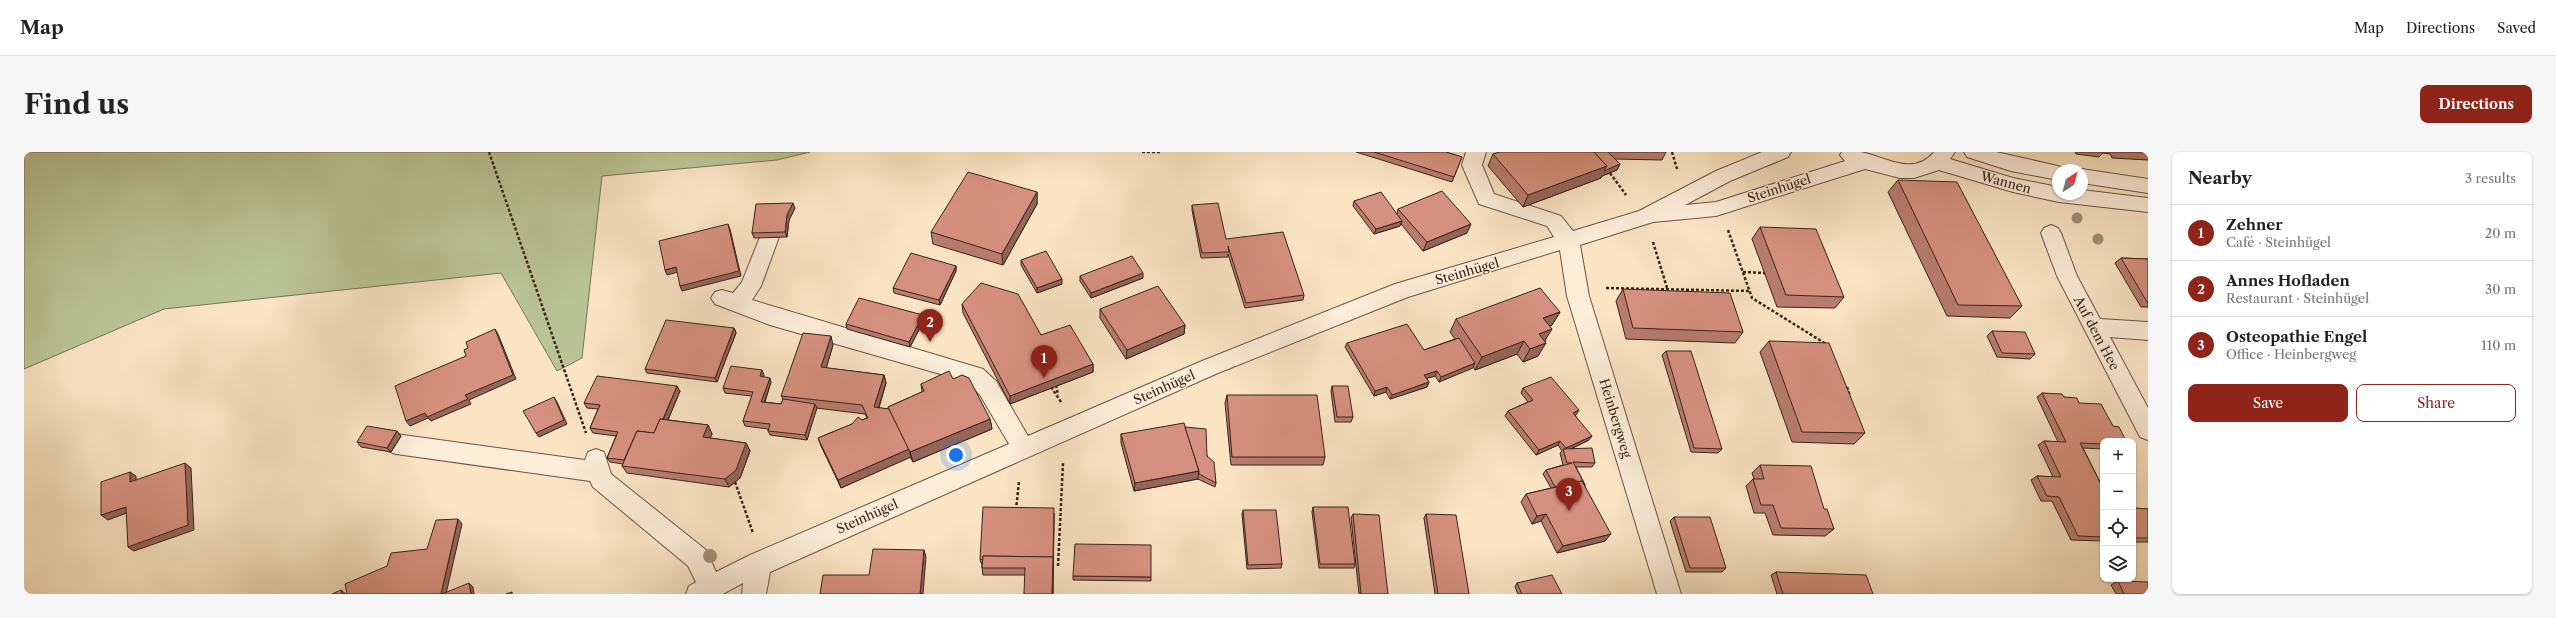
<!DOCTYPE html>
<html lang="en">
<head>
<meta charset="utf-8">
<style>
	body { margin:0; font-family:"Libre Caslon Text",serif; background:#f6f6f6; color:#222 }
	.controls { position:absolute; right:12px; bottom:12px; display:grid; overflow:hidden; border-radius:8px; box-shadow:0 1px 3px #0004 }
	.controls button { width:36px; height:36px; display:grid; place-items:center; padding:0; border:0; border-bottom:1px solid #e0e0e0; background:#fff; color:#222; font:20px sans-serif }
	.compass { position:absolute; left:2028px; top:12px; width:36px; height:36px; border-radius:50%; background:#fff; box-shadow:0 1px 3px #0004; rotate:36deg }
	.you { position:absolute; left:932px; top:303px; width:14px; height:14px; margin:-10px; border:3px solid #fff; border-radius:50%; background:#1a73e8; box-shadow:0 0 0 6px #1a73e833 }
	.badge { display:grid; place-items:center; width:26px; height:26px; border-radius:50%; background:#8f2418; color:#fff; font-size:13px; font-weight:700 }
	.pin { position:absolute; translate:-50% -33px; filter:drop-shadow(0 1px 2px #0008) }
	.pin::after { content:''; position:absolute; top:21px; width:14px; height:12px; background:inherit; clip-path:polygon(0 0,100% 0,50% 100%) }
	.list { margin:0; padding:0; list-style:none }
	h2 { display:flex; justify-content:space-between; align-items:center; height:52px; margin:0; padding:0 16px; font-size:17px }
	h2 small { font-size:13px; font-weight:400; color:#767676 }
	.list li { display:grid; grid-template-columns:26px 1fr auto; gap:12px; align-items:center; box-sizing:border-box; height:56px; padding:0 16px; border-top:1px solid #e0e0e0 }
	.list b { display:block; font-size:15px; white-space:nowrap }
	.list p { margin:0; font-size:13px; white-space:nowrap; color:#767676 }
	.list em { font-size:13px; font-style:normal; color:#767676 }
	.actions { display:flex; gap:8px; padding:12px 16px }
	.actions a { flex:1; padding:9px 0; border:1px solid #8f2418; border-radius:8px; text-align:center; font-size:14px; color:#8f2418 }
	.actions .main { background:#8f2418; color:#fff }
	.icon { flex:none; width:22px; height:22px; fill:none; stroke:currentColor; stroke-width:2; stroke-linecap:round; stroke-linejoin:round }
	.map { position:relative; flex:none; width:2124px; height:442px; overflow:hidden; border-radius:8px }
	header { display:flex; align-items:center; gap:24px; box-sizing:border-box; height:56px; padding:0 20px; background:#fff; border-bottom:1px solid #e0e0e0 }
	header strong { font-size:19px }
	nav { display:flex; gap:22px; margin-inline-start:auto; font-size:14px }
	.intro { display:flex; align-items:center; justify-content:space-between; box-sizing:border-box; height:96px; padding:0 24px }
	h1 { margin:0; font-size:28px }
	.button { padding:10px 18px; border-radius:8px; background:#8f2418; color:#fff; font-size:14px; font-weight:700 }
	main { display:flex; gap:24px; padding:0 24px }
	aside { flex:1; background:#fff; border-radius:8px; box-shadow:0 1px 3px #0004 }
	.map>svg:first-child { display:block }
</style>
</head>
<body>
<header>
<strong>Map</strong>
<nav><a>Map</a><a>Directions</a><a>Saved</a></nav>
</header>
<div class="intro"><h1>Find us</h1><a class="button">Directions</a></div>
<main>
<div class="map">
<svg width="2124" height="442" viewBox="0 0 2124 442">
	<rect width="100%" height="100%" fill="#fae4c4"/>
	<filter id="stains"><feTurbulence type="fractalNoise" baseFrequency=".005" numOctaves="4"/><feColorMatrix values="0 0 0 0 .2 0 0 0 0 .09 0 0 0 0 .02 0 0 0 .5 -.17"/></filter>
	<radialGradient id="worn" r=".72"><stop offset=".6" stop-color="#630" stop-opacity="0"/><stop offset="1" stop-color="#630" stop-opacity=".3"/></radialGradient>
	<polygon fill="#bac597" stroke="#7a7456" points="0,0 786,0 753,8 578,24 558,206 533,219 477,121 140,157 0,217"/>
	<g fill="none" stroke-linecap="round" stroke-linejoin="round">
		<g stroke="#695442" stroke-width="2">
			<g id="minor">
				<path d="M1442 0H1462L1458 13 1470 42 1537 64 1549 79 1615 59 1692 19 1738 0H1767L1764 5 1706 29 1661 53 1692 50 1821 9 1816 3 1818 0C1824 0 1831 0 1837 0 1861 5 1890 25 1910 0H1931L1926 7 1989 26 2034 35V42H2058V38L2124 46V60L2035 50 1989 40 1915 18 1890 26H1876L1841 17 1692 64 1629 70 1556 93 1565 144 1657 442H1633L1543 144 1536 98 1384 145 1194 221 746 420 742 442H718L719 431 699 442H662L665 434 672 430 664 414 569 335 566 329 372 302 364 299 361 292 364 285 372 282 561 308 564 300 572 297 580 300 587 322 682 398 692 420 726 403 985 292 956 243 944 230 746 173 691 152 687 146 691 140 698 138 709 141 718 130 738 80 745 77 752 80 755 85 737 134 728 148 959 217 972 229 1004 284 1178 209 1371 132 1530 85 1523 74 1455 52 1438 13Z"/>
				<polygon points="1940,0 1972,0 2034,14 2042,18 2034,18 2034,28 1987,19 1943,5"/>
				<polygon points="2058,17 2124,27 2124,41 2058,31 2058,18 2054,18"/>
				<polygon points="2027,73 2034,76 2037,81 2053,124 2076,167 2124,170 2124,188 2086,185 2124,256 2124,288 2116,285 2033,124 2017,81 2020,76"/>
			</g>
		</g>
		<g stroke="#392416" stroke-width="2.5" stroke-dasharray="3 2" stroke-linecap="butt">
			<polyline points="465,0 562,281"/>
			<polyline points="1118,0 1137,0"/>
			<polyline points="1648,0 1653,17"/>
			<polyline points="1586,21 1602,43"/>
			<polyline points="1704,78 1728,146 1802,192"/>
			<polyline points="1629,90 1644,139"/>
			<polyline points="1719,120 1741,121"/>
			<polyline points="1582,136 1726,139"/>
			<polyline points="1032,233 1034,243"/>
			<polyline points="1027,235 1037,250"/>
			<polyline points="1823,235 1826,244 1824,244"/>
			<polyline points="711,330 729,381"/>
			<polyline points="992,358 995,329"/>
			<polyline points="1034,414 1039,311"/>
		</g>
		<use href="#minor" fill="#fcedd9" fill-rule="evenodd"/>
	</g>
	<g fill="#a19076">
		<circle cx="2053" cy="66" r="5.5"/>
		<circle cx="2074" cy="87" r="5.5"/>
		<circle cx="686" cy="404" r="7"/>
	</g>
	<g fill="#b87c6d" stroke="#392416">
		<polygon points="1332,0 1422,0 1438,5 1428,30"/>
		<polygon points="1476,0 1642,0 1638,8 1590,7 1596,12 1593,18 1578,24 1577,26 1499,55 1464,14 1469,2"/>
		<polygon points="2051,0 2124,0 2124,8 2088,6 2086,2 2079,1 2075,5 2052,2"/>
		<polygon points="1874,28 1998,154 1986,166 1923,164 1864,40"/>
		<polygon points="1013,40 1013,52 979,113 909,92 907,80"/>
		<polygon points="1330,49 1373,62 1374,57 1443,81 1399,99 1377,72 1376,74 1350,82 1329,54"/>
		<polygon points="1168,53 1202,87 1280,143 1279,148 1221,156 1204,102 1204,105 1177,106 1168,58"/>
		<polygon points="771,56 765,68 763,85 730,86 728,81"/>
		<polygon points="1736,75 1820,145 1811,156 1753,155 1728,87"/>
		<polygon points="2097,106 2124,107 2124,155 2117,155 2091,111"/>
		<polygon points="997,108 1038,132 1013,141 997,113"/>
		<polygon points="932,114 932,119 916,153 870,141 869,136"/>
		<polygon points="1056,124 1119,126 1067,146 1056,129"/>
		<polygon points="1599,137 1719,180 1711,191 1602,187 1592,149"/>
		<polygon points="938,152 1017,183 1069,212 1069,220 986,252 939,161"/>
		<polygon points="1076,157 1161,173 1160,182 1102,207 1076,166"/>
		<polygon points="1536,160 1528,173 1525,174 1521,190 1514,204 1499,210 1493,202 1451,218 1449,215 1415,230 1411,224 1402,226 1405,230 1403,235 1366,247 1362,240 1350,244 1321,195 1323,191 1400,198 1431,187 1426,180 1432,167"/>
		<polygon points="900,168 886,195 823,177 822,172"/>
		<polygon points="710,176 712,181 693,230 623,221 621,217"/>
		<polygon points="1968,179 2011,202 2006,207 1973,205 1963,184"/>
		<polygon points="1745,189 1841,281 1830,292 1768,290 1736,200"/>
		<polygon points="809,193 802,216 860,223 862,231 855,256 865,257 864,255 898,240 897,232 929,227 966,267 968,277 889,310 886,305 817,336 797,294 794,286 843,266 841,262 792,256 783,288 746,283 744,279 744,277 721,274 719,269 728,244 701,241 699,236 740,223 739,225 747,230 741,250 757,252 759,247 757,244"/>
		<polygon points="1642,199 1698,297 1694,301 1667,300 1638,203"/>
		<polygon points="1308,234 1329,265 1327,270 1311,270 1307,239"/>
		<polygon points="1499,236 1552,263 1551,263 1565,288 1547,297 1571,311 1568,315 1552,315 1561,333 1561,334 1581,389 1533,401 1517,369 1508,372 1497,350 1502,342 1527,336 1519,322 1522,318 1539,313 1536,301 1538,299 1534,293 1512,303 1481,264 1484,259 1504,250 1497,241"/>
		<polygon points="656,239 644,268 684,273 688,282 686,286 722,291 726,299 716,326 705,335 603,321 598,314 599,312 586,310 583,306 592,284 569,281 566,276 574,257 563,256 560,251"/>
		<polygon points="2018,241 2040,245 2055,251 2079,289 2079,297 2059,296 2079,336 2079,389 2047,388 2028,349 2017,349 2007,328 2013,324 2029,325 2014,293 2020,289 2034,290 2013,245"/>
		<polygon points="1203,243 1301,305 1299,313 1207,313 1201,251"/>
		<polygon points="1161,275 1183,304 1192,331 1191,335 1174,327 1110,339 1097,291 1097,282"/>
		<polygon points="377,284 367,300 337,295 333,290"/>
		<polygon points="1736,313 1800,357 1810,377 1801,384 1749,383 1741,361 1730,361 1722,334 1729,327 1730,327 1728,321"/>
		<polygon points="1289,355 1331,412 1330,416 1295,416 1288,360"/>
		<polygon points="2109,356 2124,357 2124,390 2109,390"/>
		<polygon points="1219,358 1258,412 1257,416 1223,417 1218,362"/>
		<polygon points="1030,361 1029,442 1000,423 959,423 958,416 958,412 957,411 956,407"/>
		<polygon points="1329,362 1364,442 1335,442 1327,366"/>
		<polygon points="1402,362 1445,442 1411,442 1400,366"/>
		<polygon points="1650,365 1702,416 1698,420 1662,420 1646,369"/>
		<polygon points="1752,420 1849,442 1753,442 1747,423"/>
		<polygon points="1049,424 1127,425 1127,429 1049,428"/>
		<polygon points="2094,429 2124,442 2092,442 2087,433"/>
		<polygon points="1493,431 1538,442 1494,442 1491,435"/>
	</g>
	<g fill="#966559" stroke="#392416">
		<polygon points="1596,12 1593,18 1578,24 1577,26 1499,55 1504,43 1583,14"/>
		<polygon points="1013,40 1013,52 979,113 978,102"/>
		<polygon points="769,51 771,56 765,68 763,85 761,80 763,63"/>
		<polygon points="1378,69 1376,74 1350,82 1352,77"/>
		<polygon points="704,72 706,77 717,124 658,139 656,134"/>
		<polygon points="1447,72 1443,81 1399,99 1403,90"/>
		<polygon points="932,114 932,119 916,153 915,148"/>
		<polygon points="652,115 654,120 643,123 641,118"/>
		<polygon points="1119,121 1119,126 1067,146 1067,141"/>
		<polygon points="1038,127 1038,132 1013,141 1013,136"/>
		<polygon points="1536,160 1528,173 1512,180 1519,166"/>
		<polygon points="899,163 900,168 886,195 885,190"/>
		<polygon points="1161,173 1160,182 1102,207 1103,198"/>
		<polygon points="710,176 712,181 693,230 691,226"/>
		<polygon points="471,177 474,182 492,227 445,248 447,252 407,269 404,266 386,274 382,269 441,243"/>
		<polygon points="1528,177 1520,190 1515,182"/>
		<polygon points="807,184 809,193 800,224 797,215"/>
		<polygon points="1500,189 1493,202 1451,218 1458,205"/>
		<polygon points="1522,191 1514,204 1499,210 1506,197"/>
		<polygon points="1451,211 1449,216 1415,230 1417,225"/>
		<polygon points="1069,212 1069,220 986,252 986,244"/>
		<polygon points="738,218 740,223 737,229 736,224"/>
		<polygon points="1413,219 1411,224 1398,228 1400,223"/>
		<polygon points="860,223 862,231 852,263 850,255"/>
		<polygon points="746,226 747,230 739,254 737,250"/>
		<polygon points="1405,230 1403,235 1366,247 1368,243"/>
		<polygon points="653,234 656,239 635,289 632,285"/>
		<polygon points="1363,235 1362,240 1350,244 1351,239"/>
		<polygon points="530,245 533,250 543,272 515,285 512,281"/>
		<polygon points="791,252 793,256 783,288 781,283"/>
		<polygon points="1555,258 1552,263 1546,266 1549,261"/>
		<polygon points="966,267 968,277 889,310 886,300"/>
		<polygon points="684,273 688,282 683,293 679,285"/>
		<polygon points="373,279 377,284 367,300 363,296"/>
		<polygon points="1568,284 1565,288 1540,300 1540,299 1542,296"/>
		<polygon points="1536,289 1534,293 1512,303 1515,298"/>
		<polygon points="722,291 726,299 716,326 705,335 701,327"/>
		<polygon points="885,297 887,305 817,336 814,328"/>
		<polygon points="161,311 167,316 170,378 110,399 104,395"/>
		<polygon points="1175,319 1174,327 1110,339 1111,331"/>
		<polygon points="106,320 112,324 112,335 106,330"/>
		<polygon points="102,355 108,359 84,368 77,363"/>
		<polygon points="1030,361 1029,442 1028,442 1029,405"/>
		<polygon points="1522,362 1517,369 1508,372 1513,364"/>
		<polygon points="434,367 438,372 422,442 417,442"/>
		<polygon points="1587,382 1581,389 1533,401 1539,394"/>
		<polygon points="900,398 902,405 899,442 896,442"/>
		<polygon points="445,431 449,435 450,442 447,442"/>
		<polygon points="317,438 322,442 318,442"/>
	</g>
	<g fill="#d6907f" stroke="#392416">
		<polygon points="1350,0 1422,0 1438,5 1430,25"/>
		<polygon points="1476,0 1570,0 1583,14 1504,43 1469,2"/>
		<polygon points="1570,0 1584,0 1596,12 1580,19 1583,14"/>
		<polygon points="944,20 1013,40 978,102 907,80"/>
		<polygon points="1874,28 1933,30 1998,154 1934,153"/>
		<polygon points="1418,39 1447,72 1403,90 1374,57"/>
		<polygon points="1357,40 1378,69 1352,77 1330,49"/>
		<polygon points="769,51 763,63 761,80 728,81 732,52"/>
		<polygon points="1194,51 1202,87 1259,80 1280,143 1222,151 1204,94 1205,100 1178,101 1168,53"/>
		<polygon points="704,72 715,119 656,134 652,115 641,118 635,89"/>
		<polygon points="1736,75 1792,77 1820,145 1762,143"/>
		<polygon points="1022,99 1038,127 1013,136 997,108"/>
		<polygon points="887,101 932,114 915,148 869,136"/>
		<polygon points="1108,104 1119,121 1067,141 1056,124"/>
		<polygon points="2097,106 2124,107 2124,150 2123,150"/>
		<polygon points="957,131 994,142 1017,183 1046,173 1069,212 986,244 938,152"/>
		<polygon points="1134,134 1161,173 1103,198 1076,157"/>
		<polygon points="1516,136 1536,160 1519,166 1528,177 1515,182 1522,191 1506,197 1500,189 1458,205 1432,167"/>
		<polygon points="1599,137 1706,141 1719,180 1609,176"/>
		<polygon points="835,146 899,163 885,190 822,172"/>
		<polygon points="642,168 710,176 691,226 621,217"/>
		<polygon points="1383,172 1400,198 1435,186 1451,211 1417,225 1413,219 1400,223 1405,230 1368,243 1363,235 1351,239 1323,191"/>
		<polygon points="471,177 489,223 441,243 444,247 403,265 401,261 382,269 371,234 442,204 440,198 444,196 442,190"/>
		<polygon points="1968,179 2001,180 2011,202 1978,201"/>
		<polygon points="779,181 807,184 797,215 860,223 850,255 865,257 885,297 814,328 794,286 828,272 834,265 838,268 844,266 838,253 757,244"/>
		<polygon points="1745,189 1805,191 1841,281 1778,280"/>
		<polygon points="1642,199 1667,199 1698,297 1670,296"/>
		<polygon points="707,214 738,218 736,224 746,226 737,250 757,252 759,247 791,252 781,283 744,279 746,272 719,269 729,240 699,236"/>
		<polygon points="925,219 929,227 938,223 945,226 966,267 886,300 864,255 900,239 897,232"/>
		<polygon points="573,224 653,234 639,267 636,267 630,281 613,279 600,308 583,306 594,280 566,276 576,253 560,251"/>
		<polygon points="1527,225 1555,258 1549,261 1568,284 1542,296 1536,289 1515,298 1484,259 1509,248 1499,236"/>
		<polygon points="1308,234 1324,234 1329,265 1313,265"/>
		<polygon points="2018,241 2038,242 2040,245 2053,246 2055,251 2077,252 2089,274 2095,275 2102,289 2079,289 2079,292 2056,291 2079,336 2079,385 2054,384 2035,345 2023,344 2013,324 2037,325 2020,289 2042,290"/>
		<polygon points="1203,243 1293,243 1301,305 1208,305"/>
		<polygon points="530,245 540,268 512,281 499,259"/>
		<polygon points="636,267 684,273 679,285 722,291 712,318 701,327 598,314 613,279 630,281"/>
		<polygon points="1160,271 1175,319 1111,331 1097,282"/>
		<polygon points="343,274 373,279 363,296 333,290"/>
		<polygon points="1161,275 1182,277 1183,304 1190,310 1192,331 1175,322 1175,319"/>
		<polygon points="1568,296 1571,311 1549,310 1561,333 1558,329 1531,335 1522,318 1548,311 1543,311 1539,297"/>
		<polygon points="161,311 164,373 104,395 102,355 77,363 77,330 106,320 106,330"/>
		<polygon points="1736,313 1787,314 1800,357 1803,357 1810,377 1757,376 1749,353 1737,353 1729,327 1740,327"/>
		<polygon points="1558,329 1587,382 1539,394 1522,362 1513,364 1502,342"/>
		<polygon points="959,355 1030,356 1029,408 1029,405 959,404 959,408 956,407"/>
		<polygon points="1289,355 1324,355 1331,412 1296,412"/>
		<polygon points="2109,356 2124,357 2124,386 2109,386"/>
		<polygon points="1219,358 1252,358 1258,412 1224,413"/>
		<polygon points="1329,362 1355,363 1364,442 1337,442"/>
		<polygon points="1402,362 1432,363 1445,442 1414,442"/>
		<polygon points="1650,365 1686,365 1702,416 1666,416"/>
		<polygon points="434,367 417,442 323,442 321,432 363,414 367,401 403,397 412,368"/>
		<polygon points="1051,392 1127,393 1127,425 1049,424"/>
		<polygon points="849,397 900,398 896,442 796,442 799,423 845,423"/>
		<polygon points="959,404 1029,405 1028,442 1000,442 1001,416 958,416"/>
		<polygon points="1752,420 1842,423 1849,442 1759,442"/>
		<polygon points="1528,423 1538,442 1498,442 1493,431"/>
		<polygon points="2094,429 2124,430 2124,442 2100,442"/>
		<polygon points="445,431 447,442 418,442"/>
		<polygon points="317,438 318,442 308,442"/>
		<polygon points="488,440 488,442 482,442"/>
	</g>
	<g text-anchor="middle" stroke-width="3" stroke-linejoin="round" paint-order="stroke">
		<g font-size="13" fill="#392416" stroke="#fcedd9">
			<text transform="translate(1982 30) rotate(15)" y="5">Wannen</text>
			<text transform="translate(1755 36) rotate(-18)" y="5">Steinhügel</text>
			<text transform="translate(1443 119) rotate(-16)" y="5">Steinhügel</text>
			<text transform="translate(2073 181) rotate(62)" y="5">Auf dem Hee</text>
			<text transform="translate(1140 235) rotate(-24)" y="5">Steinhügel</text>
			<text transform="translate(1592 266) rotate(73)" y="5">Heinbergweg</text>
			<text transform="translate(843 364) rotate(-24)" y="5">Steinhügel</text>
		</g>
	</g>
	<rect width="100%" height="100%" filter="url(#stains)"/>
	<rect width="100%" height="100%" fill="url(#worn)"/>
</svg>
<div class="controls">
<button>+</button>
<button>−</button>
<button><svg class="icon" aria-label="locate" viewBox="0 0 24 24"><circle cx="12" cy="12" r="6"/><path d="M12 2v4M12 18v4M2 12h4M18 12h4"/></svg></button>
<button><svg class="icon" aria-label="layers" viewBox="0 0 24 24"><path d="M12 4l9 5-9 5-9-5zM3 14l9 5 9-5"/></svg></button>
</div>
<svg class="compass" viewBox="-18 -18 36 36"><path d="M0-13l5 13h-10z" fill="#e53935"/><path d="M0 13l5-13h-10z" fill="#767676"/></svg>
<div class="you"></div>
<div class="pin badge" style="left:1020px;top:226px">1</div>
<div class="pin badge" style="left:906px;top:190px">2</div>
<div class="pin badge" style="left:1545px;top:359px">3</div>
</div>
<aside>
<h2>Nearby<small>3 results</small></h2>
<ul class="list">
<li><span class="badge">1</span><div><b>Zehner</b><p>Café · Steinhügel</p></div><em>20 m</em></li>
<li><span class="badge">2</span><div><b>Annes Hofladen</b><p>Restaurant · Steinhügel</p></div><em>30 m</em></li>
<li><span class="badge">3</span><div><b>Osteopathie Engel</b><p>Office · Heinbergweg</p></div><em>110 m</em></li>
</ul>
<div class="actions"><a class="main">Save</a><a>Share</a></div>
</aside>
</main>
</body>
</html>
